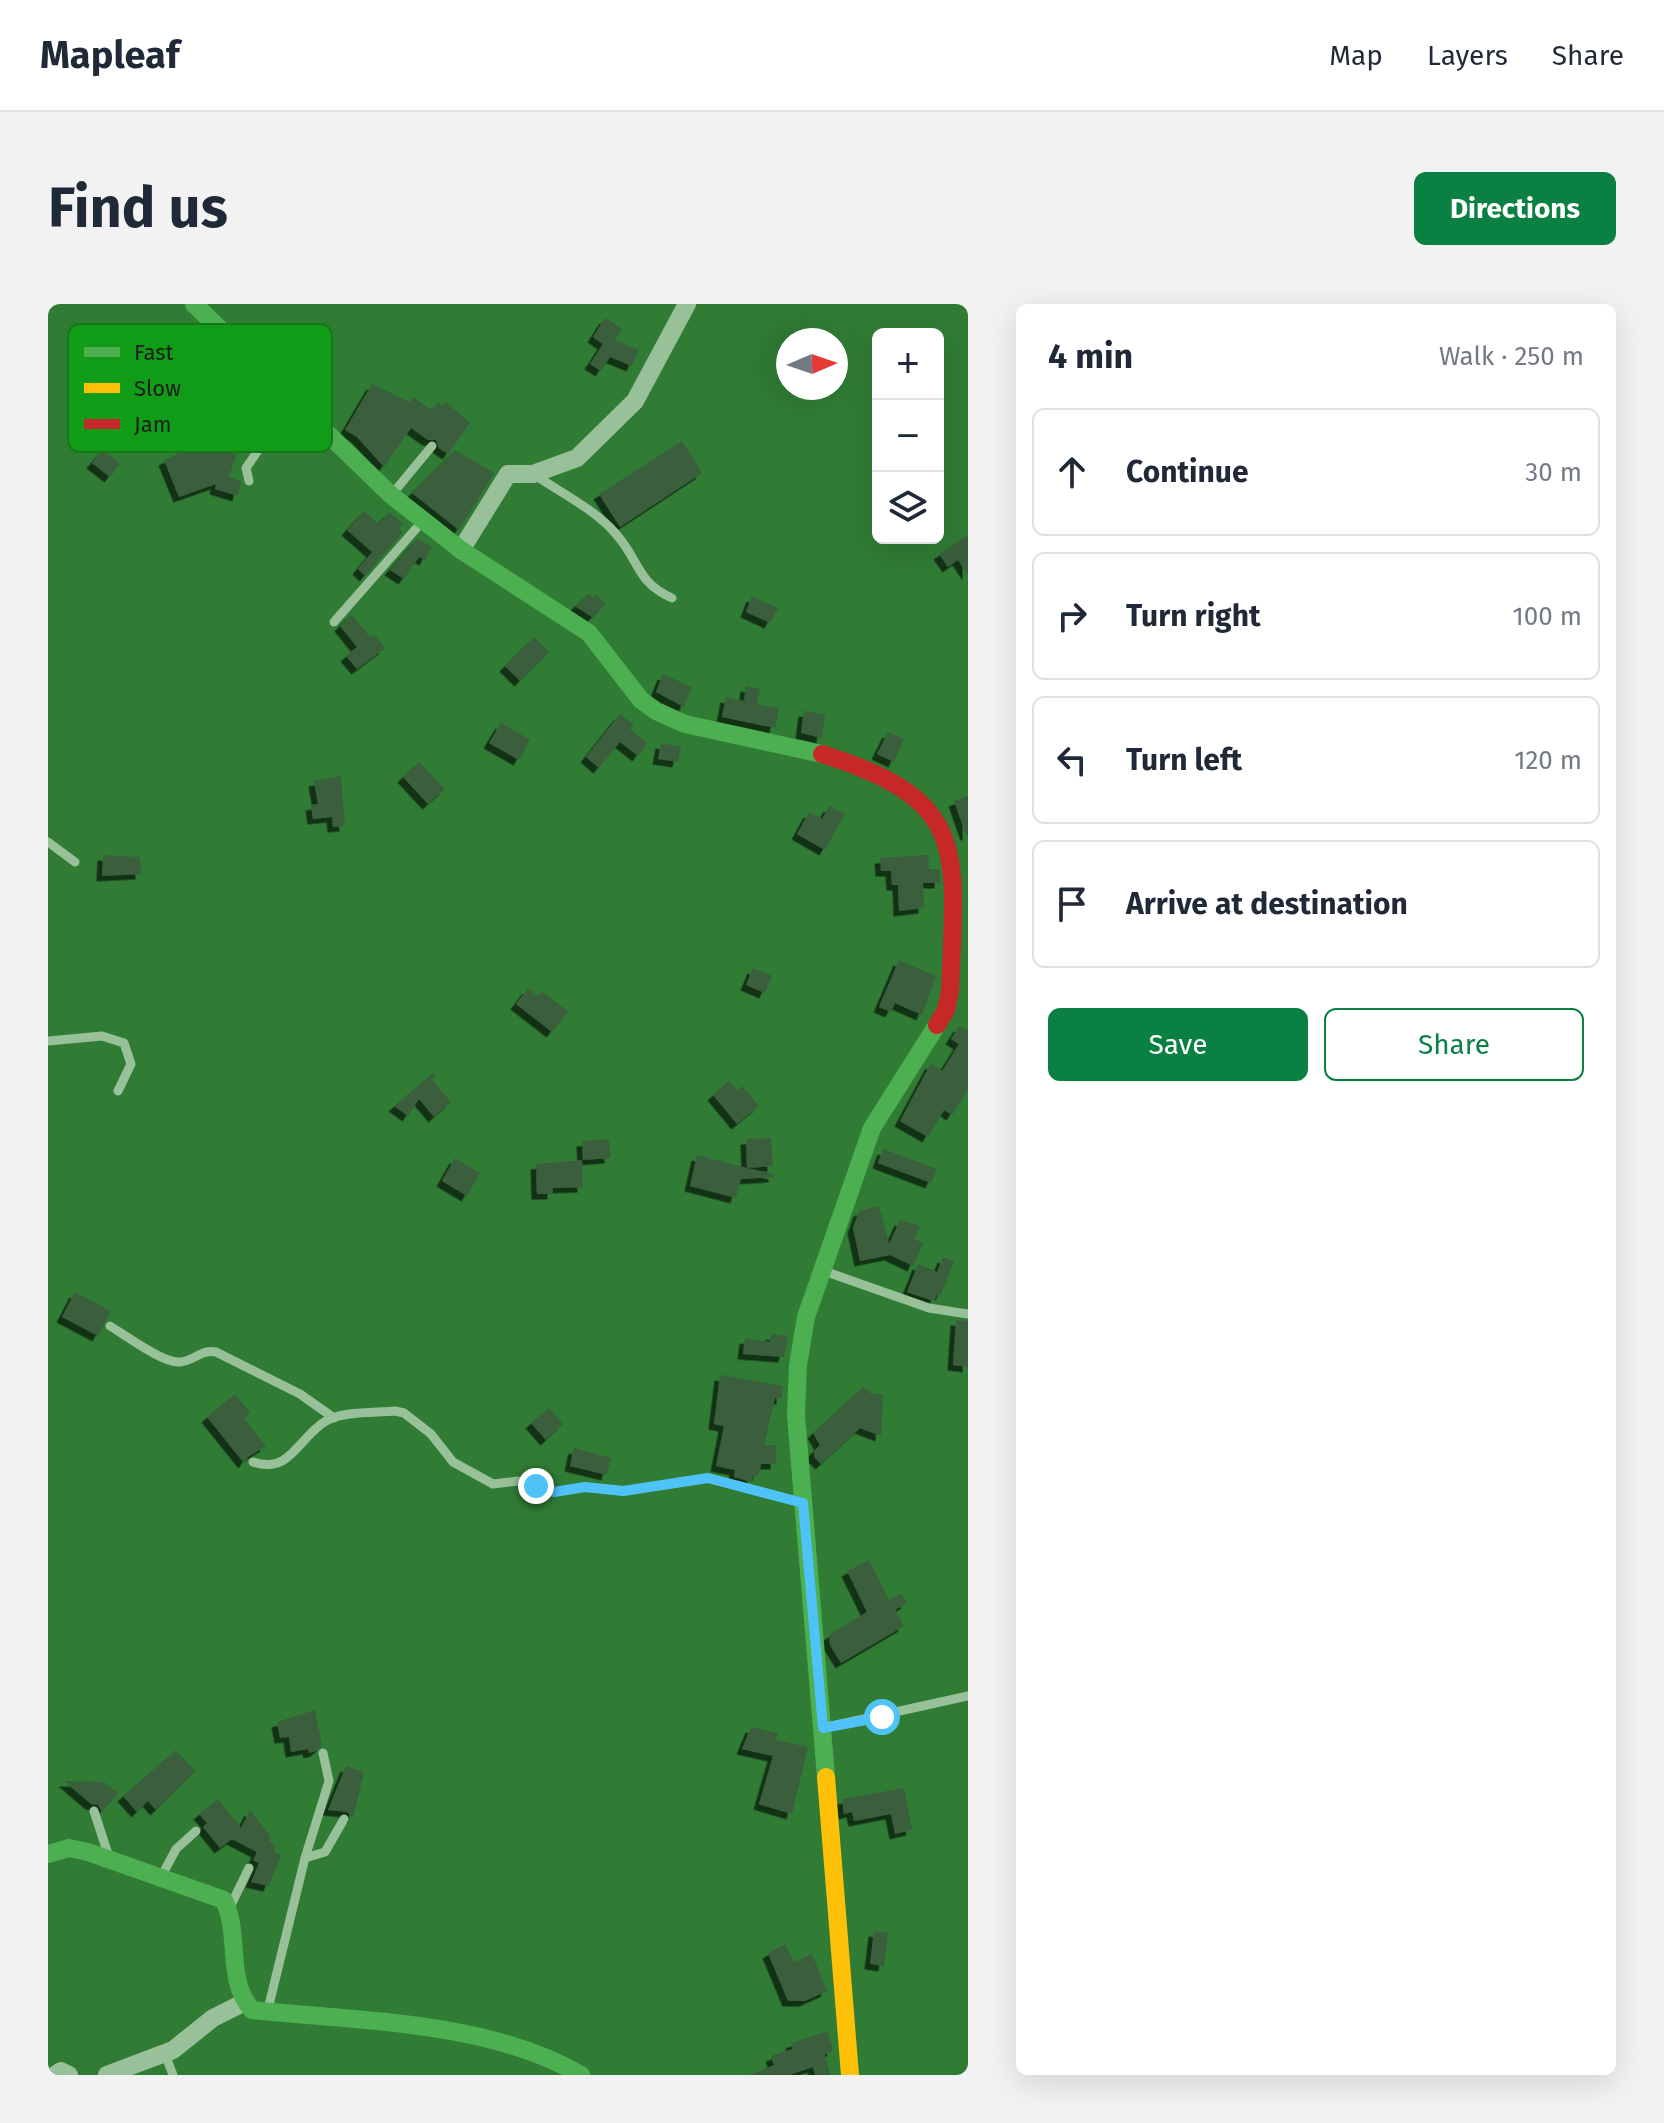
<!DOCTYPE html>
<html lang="en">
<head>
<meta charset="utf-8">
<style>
	body { margin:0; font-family:"Fira Sans",sans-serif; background:#f2f2f3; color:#1f2937 }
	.controls { position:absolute; right:24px; top:24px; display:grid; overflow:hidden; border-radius:12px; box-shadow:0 8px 32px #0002 }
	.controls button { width:72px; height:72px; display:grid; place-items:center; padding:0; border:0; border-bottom:2px solid #e0e1e3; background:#fff; color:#1f2937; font:40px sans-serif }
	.compass { position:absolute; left:728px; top:24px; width:72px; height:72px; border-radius:50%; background:#fff; box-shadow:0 8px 32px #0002; rotate:88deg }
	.stop { position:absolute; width:24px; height:24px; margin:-18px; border:6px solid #4fc3f7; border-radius:50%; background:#fff }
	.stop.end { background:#4fc3f7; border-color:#fff; box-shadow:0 2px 8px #0008 }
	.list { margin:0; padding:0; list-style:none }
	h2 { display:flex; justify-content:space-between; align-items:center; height:104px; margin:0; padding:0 32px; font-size:34px }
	h2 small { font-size:26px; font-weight:400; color:#747a83 }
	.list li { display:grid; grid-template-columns:52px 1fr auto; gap:24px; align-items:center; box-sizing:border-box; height:128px; margin:0 16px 16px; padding:0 16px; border:2px solid #e0e1e3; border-radius:12px }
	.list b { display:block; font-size:30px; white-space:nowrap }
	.list em { font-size:26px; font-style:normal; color:#747a83 }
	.actions { display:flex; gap:16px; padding:24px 32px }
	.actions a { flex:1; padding:18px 0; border:2px solid #0b8043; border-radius:12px; text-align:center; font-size:28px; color:#0b8043 }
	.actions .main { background:#0b8043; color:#fff }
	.icon { flex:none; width:44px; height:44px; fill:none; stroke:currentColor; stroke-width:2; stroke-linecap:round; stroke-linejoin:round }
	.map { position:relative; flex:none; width:920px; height:1771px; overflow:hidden; border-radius:12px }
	header { display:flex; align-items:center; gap:48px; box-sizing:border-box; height:112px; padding:0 40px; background:#fff; border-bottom:2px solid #e0e1e3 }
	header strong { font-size:38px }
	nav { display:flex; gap:44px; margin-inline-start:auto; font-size:28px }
	.intro { display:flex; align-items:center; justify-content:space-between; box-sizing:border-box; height:192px; padding:0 48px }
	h1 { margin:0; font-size:56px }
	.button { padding:20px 36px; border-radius:12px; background:#0b8043; color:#fff; font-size:28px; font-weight:700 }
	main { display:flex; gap:48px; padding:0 48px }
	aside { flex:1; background:#fff; border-radius:12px; box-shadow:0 8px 32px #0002 }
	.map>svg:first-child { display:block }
</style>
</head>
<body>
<header>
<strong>Mapleaf</strong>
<nav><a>Map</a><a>Layers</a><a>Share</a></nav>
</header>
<div class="intro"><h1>Find us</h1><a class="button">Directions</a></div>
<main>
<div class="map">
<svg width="920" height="1771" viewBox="0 0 920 1771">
	<defs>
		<filter id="shadow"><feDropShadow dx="-5.5" dy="5.5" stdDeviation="0" flood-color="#0009"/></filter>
	</defs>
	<rect width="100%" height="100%" fill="#307c35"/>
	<g fill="#3a5e3c" filter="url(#shadow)">
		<polygon points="557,14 574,25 567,36 591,46 584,62 562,53 553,67 542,60 555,40 545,33"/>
		<polygon points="324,80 362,98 365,93 383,106 390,98 395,102 398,98 422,119 400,150 391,144 388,136 380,136 363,124 336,163 309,133 297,126"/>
		<polygon points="212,87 225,98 199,133 195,130 181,173 193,177 190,192 167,185 168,180 131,193 116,156 164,135 172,141 176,129 180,130"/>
		<polygon points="634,137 654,169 572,223 551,190"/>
		<polygon points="55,146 72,160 62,173 44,159"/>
		<polygon points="407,146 446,169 411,226 364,189"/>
		<polygon points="316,207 331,220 341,208 355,220 350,225 355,228 317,272 310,265 324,248 299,226"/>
		<polygon points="920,231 920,271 910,256 900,263 891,250"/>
		<polygon points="369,235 384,243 377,256 371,253 356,275 342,266"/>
		<polygon points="541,289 545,294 548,290 558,300 544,313 527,302"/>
		<polygon points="704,292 730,304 722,319 698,308"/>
		<polygon points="303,310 322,333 326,330 337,344 309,365 298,352 309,343 292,322"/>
		<polygon points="486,333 501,348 472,377 457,362"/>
		<polygon points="615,370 644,383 636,403 608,388"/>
		<polygon points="698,382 712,385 709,400 731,404 727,424 674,413 678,393 696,397"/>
		<polygon points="756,407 777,410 774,434 753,429"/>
		<polygon points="572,410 586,421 582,425 599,439 590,452 572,438 551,464 538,453"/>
		<polygon points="453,419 482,436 471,456 441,439"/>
		<polygon points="840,428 856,435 846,458 829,450"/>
		<polygon points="613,439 633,443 630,458 610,455"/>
		<polygon points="371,458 397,485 380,500 355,473"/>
		<polygon points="293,472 297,522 285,523 284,513 265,515 263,501 270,500 266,477"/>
		<polygon points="920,492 920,531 918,531 906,497"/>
		<polygon points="781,502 797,510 777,546 749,530 761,508 774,515"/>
		<polygon points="55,551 92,553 93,570 54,572"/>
		<polygon points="880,551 881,565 892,565 892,579 875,579 876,604 851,607 850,581 844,581 843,567 833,567 832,554"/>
		<polygon points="851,656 888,672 874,711 847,699 843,708 831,703"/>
		<polygon points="705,664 724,672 717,689 698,681"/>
		<polygon points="480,684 490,692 494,687 520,707 504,728 468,700"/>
		<polygon points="911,722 920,727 920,786 904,811 896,806 880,833 852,817 883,759 894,767 911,740 903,735"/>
		<polygon points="385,769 387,771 384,776 403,798 386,813 371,795 360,812 346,802"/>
		<polygon points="681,777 689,786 694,782 711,802 689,820 665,791"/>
		<polygon points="723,834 725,862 699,864 726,870 726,873 693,875 688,894 642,882 649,851 699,864 698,835"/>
		<polygon points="561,835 562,854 535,856 534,837"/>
		<polygon points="835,845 889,865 883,879 830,859"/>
		<polygon points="407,854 432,869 419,892 394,877"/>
		<polygon points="534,856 535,883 505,884 505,890 489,890 488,860"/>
		<polygon points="831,902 841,940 852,916 872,922 866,935 875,939 865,962 842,951 812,957 805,924 811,907"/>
		<polygon points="895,953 906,957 893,991 889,990 886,997 859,988 870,960 889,968"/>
		<polygon points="27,988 63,1007 50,1032 14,1013"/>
		<polygon points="908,1016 920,1017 920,1063 905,1061"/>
		<polygon points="723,1030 740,1032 736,1053 695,1050 697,1034 722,1038"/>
		<polygon points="672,1071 734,1082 734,1095 727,1094 716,1141 728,1141 728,1160 713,1160 710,1172 705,1171 704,1178 686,1173 687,1166 668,1162 676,1122 666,1120"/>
		<polygon points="815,1083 824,1090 835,1090 833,1132 812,1124 773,1160 766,1153 766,1147 772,1141 765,1129"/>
		<polygon points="187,1090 202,1109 196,1115 218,1142 200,1153 196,1159 159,1113"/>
		<polygon points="501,1104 515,1120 498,1136 483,1119"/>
		<polygon points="526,1144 563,1154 559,1171 522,1162"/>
		<polygon points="821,1256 841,1296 853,1289 859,1299 847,1306 856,1322 793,1359 782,1341 781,1331 819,1308 799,1267"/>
		<polygon points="267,1406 274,1442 268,1447 261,1449 260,1445 243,1448 241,1433 232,1434 229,1418"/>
		<polygon points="703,1423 730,1429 728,1436 760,1443 744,1510 711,1500 725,1452 694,1445"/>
		<polygon points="128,1446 147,1467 108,1506 100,1497 89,1508 75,1492"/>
		<polygon points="298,1462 316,1468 305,1514 299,1508 280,1506"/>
		<polygon points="16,1477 56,1478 70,1489 54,1508 50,1501 43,1500"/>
		<polygon points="856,1484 864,1526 847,1530 843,1510 806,1517 804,1508 796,1510 794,1495"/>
		<polygon points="170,1495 193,1524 202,1506 223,1533 221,1537 228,1543 226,1548 233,1551 221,1582 203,1578 211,1559 205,1556 209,1548 184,1535 172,1544 155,1523 159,1519 151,1510"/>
		<polygon points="826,1627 840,1629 836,1662 822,1660"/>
		<polygon points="737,1640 746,1658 764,1650 779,1687 757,1697 740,1697 720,1649"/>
		<polygon points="780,1727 785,1747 777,1750 782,1771 767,1771 765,1763 741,1771 702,1771 726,1761 723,1752 745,1745 743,1739"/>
	</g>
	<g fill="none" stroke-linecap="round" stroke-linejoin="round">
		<g stroke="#98c199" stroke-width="9">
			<polyline points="151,121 203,59"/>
			<path d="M487 171C513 189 548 206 568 230 592 257 588 278 624 294"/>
			<polyline points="201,177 198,164 244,97"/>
			<polyline points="345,189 384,142"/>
			<polyline points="286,318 373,219"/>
			<polyline points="0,538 27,558"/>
			<polyline points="0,737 54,732 76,739 83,760 70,787"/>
			<polyline points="776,967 881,1004 920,1010"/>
			<path d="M62 1022C77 1031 116 1060 132 1058 146 1057 153 1045 168 1048L252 1090 286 1114"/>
			<path d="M205 1158C243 1171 251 1132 278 1117 295 1107 327 1109 347 1107L356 1109 383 1130 405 1158 445 1180 470 1177 506 1188 537 1183 575 1187 660 1174 752 1198"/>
			<polyline points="775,1424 920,1392"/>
			<polyline points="46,1507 61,1553"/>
			<polyline points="257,1554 277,1548 296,1515"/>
			<polyline points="113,1573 128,1545 148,1527"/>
			<polyline points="183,1601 201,1564"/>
			<polyline points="220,1705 257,1554 281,1477 275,1449"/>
			<polyline points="117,1750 125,1771"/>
		</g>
		<g stroke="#98c199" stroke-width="18">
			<polyline points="413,246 460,170 485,170 529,154 587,97 639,0"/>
			<polyline points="7,1771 13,1767 21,1771"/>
			<polyline points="59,1771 125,1746 165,1714 195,1699"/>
		</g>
		<g stroke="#4caf50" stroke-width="18">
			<polyline points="146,0 343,191 413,246 541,329 593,396 608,407 637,420 774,450"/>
			<polyline points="778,1473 748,1111 750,1061 758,1013 824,824 889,721"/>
			<path d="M0 1550 21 1544 40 1548 176 1596C193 1632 177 1675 204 1706 308 1717 442 1717 533 1771"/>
		</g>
		<polyline stroke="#ffc107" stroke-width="18" points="778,1473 802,1771"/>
		<path stroke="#c62828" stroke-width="18" d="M774 450C920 496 908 543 902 687L898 706 889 721"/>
	</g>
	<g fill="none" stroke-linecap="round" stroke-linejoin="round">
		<polyline stroke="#4fc3f7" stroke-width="10" points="488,1182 506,1188 537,1183 575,1187 660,1174 755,1199 775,1424 834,1413"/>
	</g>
	<rect x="20" y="20" width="264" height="128" rx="12" fill="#119c18" stroke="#15761a" stroke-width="2"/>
	<rect x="36" y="43" width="36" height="10" fill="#4caf50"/>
	<rect x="36" y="79" width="36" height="10" fill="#ffc107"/>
	<rect x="36" y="115" width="36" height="10" fill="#c62828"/>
	<g font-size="22" fill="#1d1d1d">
		<text x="86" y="56">Fast</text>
		<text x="86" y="92">Slow</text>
		<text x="86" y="128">Jam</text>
	</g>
</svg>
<div class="controls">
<button>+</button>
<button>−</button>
<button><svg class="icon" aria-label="layers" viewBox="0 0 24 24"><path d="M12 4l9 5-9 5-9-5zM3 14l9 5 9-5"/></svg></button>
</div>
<svg class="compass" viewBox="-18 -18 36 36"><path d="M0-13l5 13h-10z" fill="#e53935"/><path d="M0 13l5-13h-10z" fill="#747a83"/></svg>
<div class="stop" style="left:834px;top:1413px"></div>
<div class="stop end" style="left:488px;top:1182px"></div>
</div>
<aside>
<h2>4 min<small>Walk · 250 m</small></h2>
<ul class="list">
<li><svg class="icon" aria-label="ahead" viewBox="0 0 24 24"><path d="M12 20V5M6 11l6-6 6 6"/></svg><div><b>Continue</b></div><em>30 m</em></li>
<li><svg class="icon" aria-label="right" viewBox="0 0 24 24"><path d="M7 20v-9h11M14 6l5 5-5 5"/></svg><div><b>Turn right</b></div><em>100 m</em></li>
<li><svg class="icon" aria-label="left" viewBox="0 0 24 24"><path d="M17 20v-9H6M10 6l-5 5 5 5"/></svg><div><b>Turn left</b></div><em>120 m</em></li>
<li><svg class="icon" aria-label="arrive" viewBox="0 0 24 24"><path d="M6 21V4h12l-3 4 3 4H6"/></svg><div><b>Arrive at destination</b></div></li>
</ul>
<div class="actions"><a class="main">Save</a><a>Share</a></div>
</aside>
</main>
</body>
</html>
